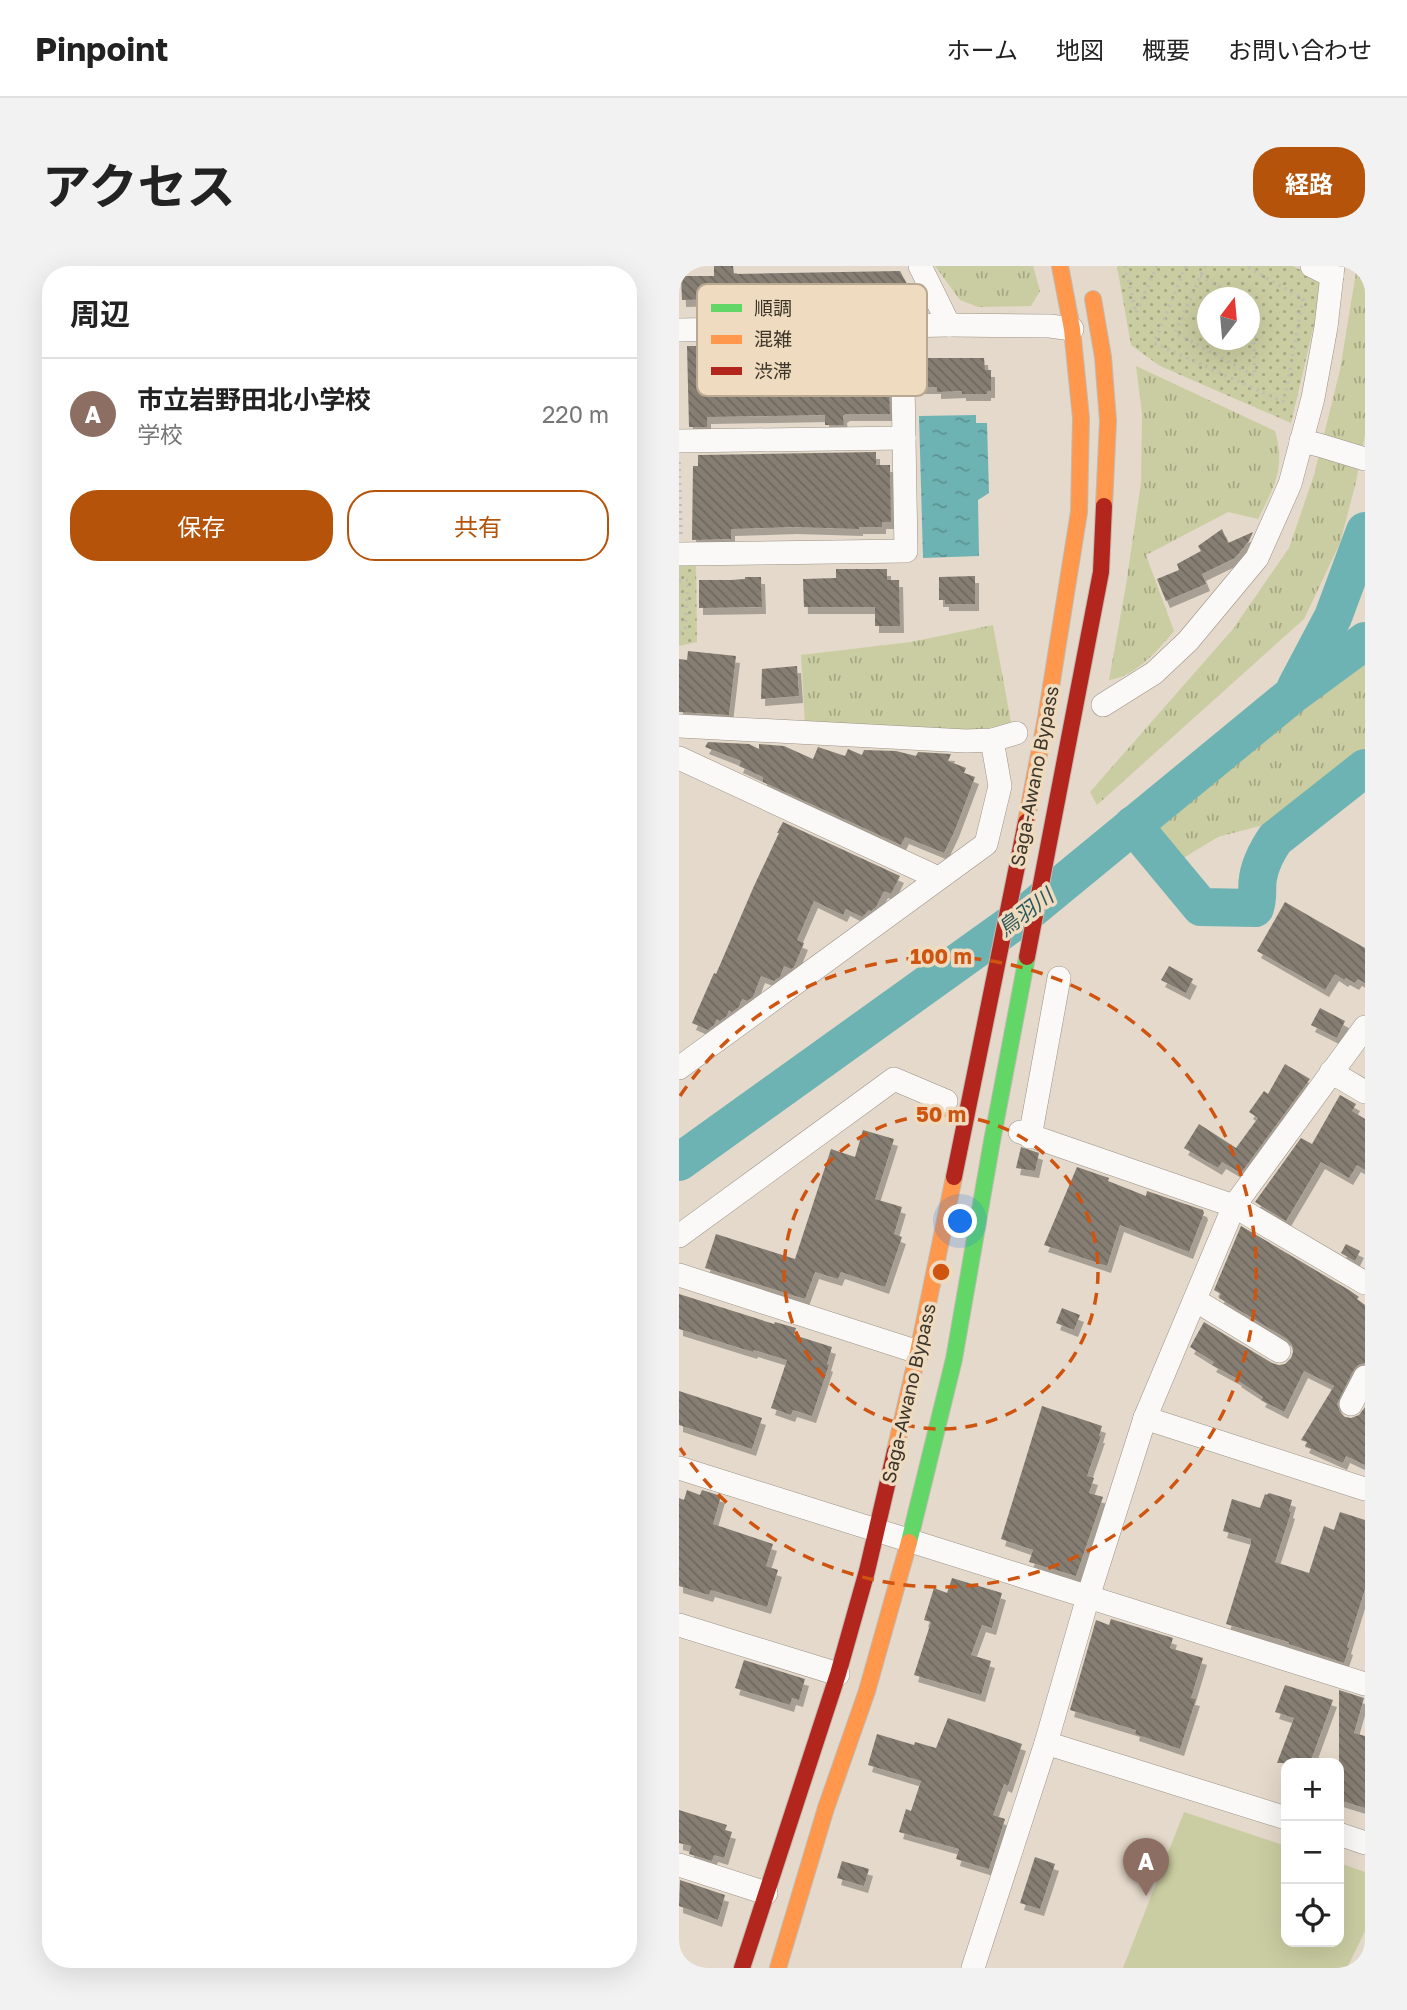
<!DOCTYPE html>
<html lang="ja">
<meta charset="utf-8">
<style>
body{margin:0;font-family:"Golos Text","Noto Sans JP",sans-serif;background:#f2f2f2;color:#222}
.controls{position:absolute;right:21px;bottom:21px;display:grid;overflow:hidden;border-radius:14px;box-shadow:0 7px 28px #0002}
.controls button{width:63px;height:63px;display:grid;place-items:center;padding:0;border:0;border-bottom:2px solid #e0e0e0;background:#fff;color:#222;font:35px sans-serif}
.compass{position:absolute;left:518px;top:21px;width:63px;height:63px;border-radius:50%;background:#fff;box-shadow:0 7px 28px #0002;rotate:16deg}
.you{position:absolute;left:282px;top:956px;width:24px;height:24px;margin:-18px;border:5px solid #fff;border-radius:50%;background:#1a73e8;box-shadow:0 0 0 10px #1a73e833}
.badge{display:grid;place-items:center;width:46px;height:46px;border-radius:50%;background:#b45309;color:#fff;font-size:23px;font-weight:700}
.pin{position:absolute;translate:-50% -58px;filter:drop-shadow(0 2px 4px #0008)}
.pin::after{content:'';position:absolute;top:37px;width:24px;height:21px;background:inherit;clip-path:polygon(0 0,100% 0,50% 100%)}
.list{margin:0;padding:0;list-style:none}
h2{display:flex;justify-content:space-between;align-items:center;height:91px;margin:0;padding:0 28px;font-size:30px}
h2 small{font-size:23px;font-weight:400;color:#767676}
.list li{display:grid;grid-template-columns:46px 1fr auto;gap:21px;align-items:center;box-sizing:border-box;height:112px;padding:0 28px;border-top:2px solid #e0e0e0}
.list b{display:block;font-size:26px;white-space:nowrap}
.list p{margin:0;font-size:23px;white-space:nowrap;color:#767676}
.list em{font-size:23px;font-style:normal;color:#767676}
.actions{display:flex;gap:14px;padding:21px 28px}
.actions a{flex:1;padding:16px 0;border:2px solid #b45309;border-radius:28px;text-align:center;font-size:24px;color:#b45309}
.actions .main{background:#b45309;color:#fff}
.icon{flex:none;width:38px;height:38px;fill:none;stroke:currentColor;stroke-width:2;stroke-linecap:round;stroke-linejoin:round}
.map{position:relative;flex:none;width:686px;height:1702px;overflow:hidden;border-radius:28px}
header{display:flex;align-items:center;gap:42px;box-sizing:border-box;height:98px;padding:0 35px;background:#fff;border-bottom:2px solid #e0e0e0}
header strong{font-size:33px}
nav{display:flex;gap:38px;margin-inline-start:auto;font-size:24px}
.intro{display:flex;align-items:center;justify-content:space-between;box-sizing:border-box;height:168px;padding:0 42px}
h1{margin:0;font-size:49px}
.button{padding:18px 32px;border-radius:28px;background:#b45309;color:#fff;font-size:24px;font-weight:700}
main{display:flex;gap:42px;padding:0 42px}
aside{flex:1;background:#fff;border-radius:28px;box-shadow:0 7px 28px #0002}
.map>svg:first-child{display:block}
.grass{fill:url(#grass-tufts)}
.park{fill:url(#park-dots);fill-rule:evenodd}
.pitch{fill:#cacda1}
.water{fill:url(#water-ripples)}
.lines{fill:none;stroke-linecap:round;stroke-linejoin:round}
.river{stroke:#6eb3b3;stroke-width:38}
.building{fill:url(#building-back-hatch);filter:url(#shadow)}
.street-casing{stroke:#9a9287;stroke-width:24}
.fast-casing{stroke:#c0bab2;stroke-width:18}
.slow-casing{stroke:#c0bab2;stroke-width:18}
.jam-casing{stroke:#c0bab2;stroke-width:18}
.path{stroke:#c0bdb7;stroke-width:3.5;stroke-dasharray:2 5;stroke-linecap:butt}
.street{stroke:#fbf9f7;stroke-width:23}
.fast{stroke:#63d668;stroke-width:16}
.slow{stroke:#ff974d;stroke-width:16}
.jam{stroke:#b3261e;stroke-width:16}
.ring{fill:none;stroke:#ce5410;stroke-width:3.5;stroke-dasharray:12 9}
.labels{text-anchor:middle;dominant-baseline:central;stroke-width:7;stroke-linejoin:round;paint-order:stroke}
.street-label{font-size:19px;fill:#3d352a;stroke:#efdbbf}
.water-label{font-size:21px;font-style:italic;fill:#2b585b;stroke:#efdbbf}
.key{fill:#efdbbf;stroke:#baa992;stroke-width:2}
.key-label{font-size:19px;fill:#3d352a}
.centre{fill:#ce5410;stroke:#efdbbf;stroke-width:3.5}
.ring-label{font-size:21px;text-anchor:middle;font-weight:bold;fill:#ce5410;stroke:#efdbbf;stroke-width:7;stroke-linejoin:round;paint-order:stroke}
</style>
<header>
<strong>Pinpoint</strong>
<nav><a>ホーム</a><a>地図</a><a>概要</a><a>お問い合わせ</a></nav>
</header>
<div class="intro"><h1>アクセス</h1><a class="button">経路</a></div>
<main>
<aside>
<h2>周辺<small></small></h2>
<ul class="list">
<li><span class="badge" style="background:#8d6e63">A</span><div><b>市立岩野田北小学校</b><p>学校</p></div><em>220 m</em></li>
</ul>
<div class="actions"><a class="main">保存</a><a>共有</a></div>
</aside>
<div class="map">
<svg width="686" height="1702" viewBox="0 0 686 1702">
<defs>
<pattern id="grass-tufts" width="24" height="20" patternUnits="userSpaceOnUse" patternTransform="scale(1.75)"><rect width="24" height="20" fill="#cacda1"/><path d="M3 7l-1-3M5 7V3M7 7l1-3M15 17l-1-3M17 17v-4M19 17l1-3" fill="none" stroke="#a5a783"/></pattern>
<pattern id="park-dots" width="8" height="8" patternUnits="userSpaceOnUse" patternTransform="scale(1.75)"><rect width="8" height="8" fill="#cacda1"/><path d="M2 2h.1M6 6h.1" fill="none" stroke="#a5a783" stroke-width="1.8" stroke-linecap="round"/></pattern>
<pattern id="water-ripples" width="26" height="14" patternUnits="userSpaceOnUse" patternTransform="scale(1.75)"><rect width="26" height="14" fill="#6eb3b3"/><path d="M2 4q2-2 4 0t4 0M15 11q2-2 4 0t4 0" fill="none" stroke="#5c9292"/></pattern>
<pattern id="building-back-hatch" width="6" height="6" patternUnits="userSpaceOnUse" patternTransform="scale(1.75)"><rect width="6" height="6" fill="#867e73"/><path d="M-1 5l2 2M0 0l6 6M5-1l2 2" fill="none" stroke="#6f685f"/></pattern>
<filter id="shadow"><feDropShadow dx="4" dy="7" stdDeviation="0" flood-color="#0004"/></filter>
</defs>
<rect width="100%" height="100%" fill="#e4d9ca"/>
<g class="grass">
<path d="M256 0H354L361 25 352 40 299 41 281 34Z"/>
<path d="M678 0H686V169L677 216 661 277 625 353 418 539 411 526 554 363 610 282 635 209 661 104Z"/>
<path d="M457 100 596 165C607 201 595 221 579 253L549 246 467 289 495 365C479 384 456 411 430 414L447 319 462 217 463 148Z"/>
<path d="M314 359 332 456 310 462 282 466 126 458 122 389 232 376Z"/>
<path d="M686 380V489L603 554 539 571 501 594 477 564 571 470Z"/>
</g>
<g class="park">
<path d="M438 0H614L645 16 612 157 481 100 452 79ZM528 32H570V74H528Z"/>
<path d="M17 296 18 376 0 380V297Z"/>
</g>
<path class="pitch" d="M505 1546 607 1580V1676H660V1597L686 1606V1665L668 1702H444Z"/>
<path class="water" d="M297 149V157H308L310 227 299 234 300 290 244 292 240 150Z"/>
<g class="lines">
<g class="river">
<path d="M617 421 654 351 686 265"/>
<path d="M454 559 522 641 576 642C580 629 577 623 579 612 581 598 588 585 596 573L686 502"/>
<path d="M0 896 349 646 613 429 686 375"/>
</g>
</g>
<g class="building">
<path d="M35 0H54L55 8 221 5 231 24 221 29V36H201V46L183 47V35H142V38H115V36L39 37V33L3 34 2 10H35Z"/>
<path d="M202 74V77H208L211 148H167L164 150 165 159H146V149L28 151V161H10L8 80H26V78L95 76V86H129V76Z"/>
<path d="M238 92H305L306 104H312V125H308V128H283V125L258 126V121H238Z"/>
<path d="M197 186V199H211L212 256H203V261H180V263L114 261 52 263V273L13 274 14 200H19V189Z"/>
<path d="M543 263 549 277 574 266 570 275 556 292 523 308 527 318 487 335 478 313 500 304 498 298 522 285 519 280Z"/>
<path d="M157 303H208V314H220L221 360H196V341H125L124 313 157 312Z"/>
<path d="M296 310V338H266V334H260V311Z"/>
<path d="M66 311H82L83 341 20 342V314H52L66 313Z"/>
<path d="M9 385 57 390 50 449 0 446V393L8 394Z"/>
<path d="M118 400 120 430 82 433 83 403Z"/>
<path d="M29 476 70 478 80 483V478L105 480 134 493 139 481 166 490 169 483 183 489 185 484 217 485 237 490 239 486 272 488 269 495 287 502 285 507 296 511 276 564 265 587 226 571 222 579 84 516V511L60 500 62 495 26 481Z"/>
<path d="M104 556 221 610 212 628 205 625 197 641 192 645 190 644 183 651 167 643 164 649 135 635 118 674 125 677 115 701 112 703 105 700 101 711 95 715 82 710 74 731 68 735 63 733 60 741 53 746 50 744 48 750 41 755 38 753 35 759 29 764 13 757 35 707 37 708 75 620 100 567H98Z"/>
<path d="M606 636 686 682V717L679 713 676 717 667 712 665 714 656 708 646 724 578 685Z"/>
<path d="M490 700 514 713 507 727 482 714Z"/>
<path d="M641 742 666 755 658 772 632 759Z"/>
<path d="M606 798 631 813 562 907 543 896 539 902 505 882 520 858 557 882 579 852 570 846 585 825 589 828Z"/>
<path d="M661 829 677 838 673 845 686 853V904L678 899 670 912 642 896 607 955 576 936 622 872 633 878Z"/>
<path d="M184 864 215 873 196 933 223 941 215 968 223 971 206 1021 162 1006 159 1013 136 1006 126 1033 26 1002 37 968 116 993 152 883 176 891Z"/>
<path d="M342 881 360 887 356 905 337 902Z"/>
<path d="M398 901 430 912 429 915 467 930 468 925 524 944 525 947 510 986 441 959 428 1000 365 979Z"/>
<path d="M562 960 670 1024 680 1031 678 1033 686 1039V1097L679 1099 674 1105 658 1138 661 1146 666 1151 672 1152 680 1149 686 1141V1199L667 1190 664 1197 626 1180 628 1176 622 1174 655 1120 625 1105 605 1146 582 1134 584 1131 558 1114 559 1113 533 1099 535 1096 511 1081 525 1056 593 1097 600 1099 606 1098 612 1092 614 1086 613 1079 608 1073 540 1032 542 1028 535 1024Z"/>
<path d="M667 978 681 985 676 995 662 987Z"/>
<path d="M0 1028 95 1058 96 1056 117 1062 115 1069 153 1081 148 1098 150 1099 133 1150 114 1144 112 1149 92 1142 108 1094 75 1084 74 1086 0 1063Z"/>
<path d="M383 1042 401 1049 395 1064 377 1057Z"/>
<path d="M0 1125 83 1152 73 1183 0 1159Z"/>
<path d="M363 1140 423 1160 420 1170H422L408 1210 415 1212 410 1227 424 1231 397 1310 350 1296 354 1284 322 1273Z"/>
<path d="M8 1224 21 1229 23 1224 42 1230 34 1258 94 1278 87 1300 99 1304 88 1341 32 1324 30 1329 0 1320V1232L5 1234Z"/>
<path d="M590 1227 613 1234 610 1245 612 1246 596 1296 630 1307 645 1260 655 1264 661 1246 686 1254V1323L668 1381 670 1382 665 1397 610 1378V1376L547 1358 572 1277V1273L544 1265 553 1233 581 1242 586 1228 588 1229Z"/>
<path d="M273 1312 323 1327 313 1362 303 1359 292 1389 312 1395 302 1429 235 1409 252 1356 245 1354 255 1322 268 1327Z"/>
<path d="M432 1353 494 1372 491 1382 524 1392 512 1432 517 1433 501 1483 456 1468 457 1464 391 1444 417 1354 430 1359Z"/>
<path d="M65 1394 126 1413 120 1434 113 1432 111 1439 56 1422Z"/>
<path d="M606 1419 654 1434 631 1497H598L615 1452 596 1446Z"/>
<path d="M660 1424 685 1432 675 1467 686 1470V1542L660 1534Z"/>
<path d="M269 1452 343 1478 329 1520 325 1518 314 1549 326 1553 310 1603 277 1593 280 1583 220 1566 227 1543 232 1545 242 1515 189 1499 198 1468 235 1479 236 1476 257 1482Z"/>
<path d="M0 1544 48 1559 46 1564 53 1566 45 1592 35 1589 33 1595 10 1588 12 1580 0 1577Z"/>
<path d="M356 1591 376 1598 361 1643 341 1637Z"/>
<path d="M163 1595 190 1603 185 1620 158 1612Z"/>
<path d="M1 1614 46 1629 39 1654 0 1640Z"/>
</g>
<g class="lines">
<g class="street-casing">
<g id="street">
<path d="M241 0 270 59 371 60 393 63"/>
<path d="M633 0 653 10"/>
<path d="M0 64 270 59"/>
<path d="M0 175 225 172"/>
<path d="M622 175 640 179 686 193"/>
<path d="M0 288 227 285 223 60"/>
<path d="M424 439 475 407 509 375 578 292 611 218 634 132 647 61 654 0"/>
<path d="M0 460 287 475 313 474 337 467"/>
<path d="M0 492 259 612"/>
<path d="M0 802 307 578 321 520 313 474"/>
<path d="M652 806 686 826"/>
<path d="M341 866 555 940 686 1017"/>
<path d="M351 871 380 712"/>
<path d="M0 970 215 813 267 835"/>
<path d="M0 1009 239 1086"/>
<path d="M516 1034 600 1085"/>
<path d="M672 1138 686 1111"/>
<path d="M466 1152 686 1223"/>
<path d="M0 1202 686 1418"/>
<path d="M0 1359 159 1408"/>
<path d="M367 1477 607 1552"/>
<path d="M660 1568 686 1577"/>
<path d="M0 1599 87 1627"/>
<path d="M294 1702 367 1477 409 1331 466 1152 555 940 686 761"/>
</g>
</g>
<g class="fast-casing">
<path id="fast" d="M230 1276 275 1093 313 875 348 691"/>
</g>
<g class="slow-casing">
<g id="slow">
<path d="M414 33 424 91 429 155 425 240"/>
<path d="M347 556 367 452 400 246 402 152 393 63 381 0"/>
<path d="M216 1185 239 1086 275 911"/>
<path d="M99 1702 147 1542 188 1425 230 1276"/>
</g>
</g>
<g class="jam-casing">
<g id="jam">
<path d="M348 691 422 306 425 240"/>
<path d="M275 911 347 556"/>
<path d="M63 1702 159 1408 188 1305 216 1185"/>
</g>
</g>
<g class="path">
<path d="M446 0 457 47 478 0"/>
<path d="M507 0 475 77 605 136 624 33 567 0"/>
<path d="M526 0 496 67 576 110 574 39 570 37"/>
<path d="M521 10 561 32"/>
<path d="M0 196 2 269"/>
<path d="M0 315 9 314 6 365 0 368"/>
</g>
<use href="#street" class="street"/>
<use href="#fast" class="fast"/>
<use href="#slow" class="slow"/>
<use href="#jam" class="jam"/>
</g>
<g class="ring">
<circle cx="262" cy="1006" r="157"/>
<path d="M1 830A315 315 0 1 1 1 1182"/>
</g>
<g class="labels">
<g class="street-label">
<text transform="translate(355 510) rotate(-79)">Saga-Awano Bypass</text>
<text transform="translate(229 1127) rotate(-77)">Saga-Awano Bypass</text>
</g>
<g class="water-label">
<text transform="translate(346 646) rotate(-37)">鳥羽川</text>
</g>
</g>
<rect x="18" y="18" width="230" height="112" rx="10" class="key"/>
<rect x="32" y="38" width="31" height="8" fill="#63d668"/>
<rect x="32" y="69" width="31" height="9" fill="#ff974d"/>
<rect x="32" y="101" width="31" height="8" fill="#b3261e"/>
<g class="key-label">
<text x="75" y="49">順調</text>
<text x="75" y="80">混雑</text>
<text x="75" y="112">渋滞</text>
</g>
<circle cx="262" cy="1006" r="10" class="centre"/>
<g class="ring-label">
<text x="262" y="698">100 m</text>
<text x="262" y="856">50 m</text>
</g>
</svg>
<div class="controls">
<button>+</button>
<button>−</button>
<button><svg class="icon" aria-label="locate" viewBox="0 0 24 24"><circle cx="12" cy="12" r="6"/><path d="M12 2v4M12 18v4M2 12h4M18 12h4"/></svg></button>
</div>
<svg class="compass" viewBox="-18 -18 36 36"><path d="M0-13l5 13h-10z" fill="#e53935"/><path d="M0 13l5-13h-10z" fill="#767676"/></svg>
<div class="you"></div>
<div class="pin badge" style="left:467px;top:1630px;background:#8d6e63">A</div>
</div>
</main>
